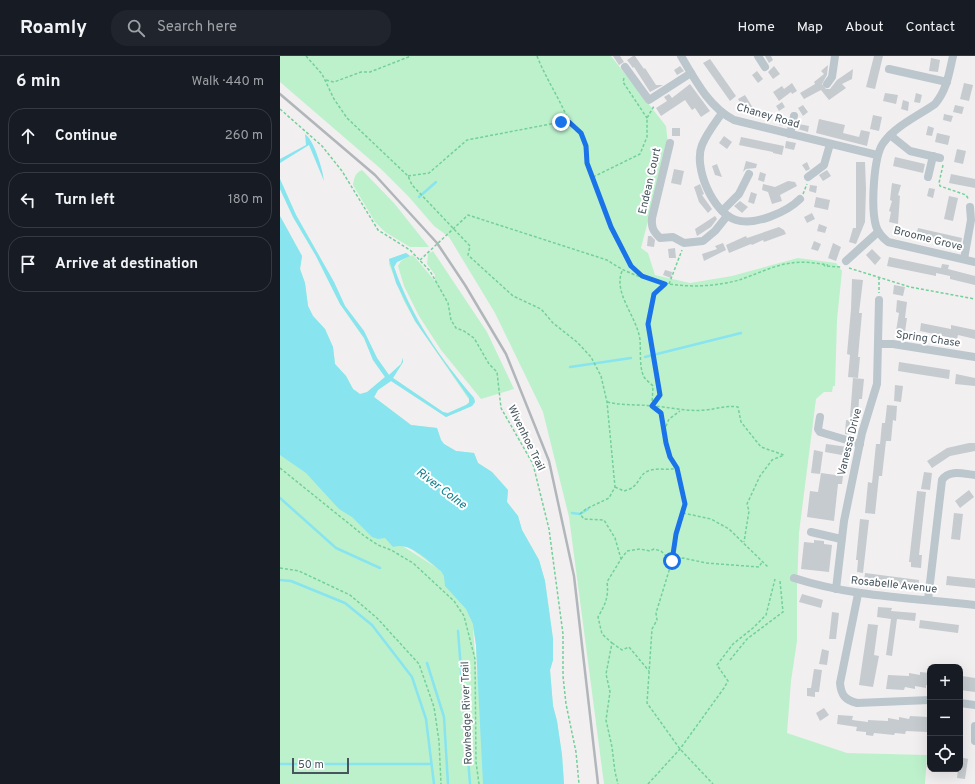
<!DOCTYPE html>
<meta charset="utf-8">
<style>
body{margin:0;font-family:Overpass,sans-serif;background:#20242c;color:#f1f3f6}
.controls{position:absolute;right:12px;bottom:12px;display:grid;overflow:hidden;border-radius:8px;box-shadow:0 4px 16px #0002}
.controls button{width:36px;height:36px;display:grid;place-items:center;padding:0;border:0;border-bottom:1px solid #363941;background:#171b24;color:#f1f3f6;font:20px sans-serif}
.scale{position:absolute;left:12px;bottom:10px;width:57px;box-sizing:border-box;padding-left:4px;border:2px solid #47555e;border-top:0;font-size:11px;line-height:14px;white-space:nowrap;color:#47555e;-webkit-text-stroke:3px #fff;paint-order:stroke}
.stop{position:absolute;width:12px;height:12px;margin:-9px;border:3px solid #1a73e8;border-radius:50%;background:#fff}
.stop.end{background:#1a73e8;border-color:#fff;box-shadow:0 1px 4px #0008}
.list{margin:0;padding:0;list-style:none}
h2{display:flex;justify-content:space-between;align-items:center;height:52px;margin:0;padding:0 16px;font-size:17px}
h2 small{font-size:13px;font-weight:400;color:#9ea1a6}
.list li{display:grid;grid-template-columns:26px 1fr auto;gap:12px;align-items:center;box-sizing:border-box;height:56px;margin:0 8px 8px;padding:0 8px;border:1px solid #363941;border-radius:16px}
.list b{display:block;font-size:15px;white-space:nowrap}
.list em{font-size:13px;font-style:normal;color:#9ea1a6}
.icon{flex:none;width:22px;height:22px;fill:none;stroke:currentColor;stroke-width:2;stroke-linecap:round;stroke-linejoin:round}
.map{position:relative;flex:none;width:695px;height:728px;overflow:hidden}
header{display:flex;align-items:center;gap:24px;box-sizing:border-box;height:56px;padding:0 20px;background:#171b24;border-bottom:1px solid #363941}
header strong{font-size:19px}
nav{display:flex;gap:22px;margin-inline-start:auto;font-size:14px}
.search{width:280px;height:36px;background:#20242c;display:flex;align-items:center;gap:10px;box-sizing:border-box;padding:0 14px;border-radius:16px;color:#9ea1a6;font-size:15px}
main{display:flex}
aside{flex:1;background:#171b24}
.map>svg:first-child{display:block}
.green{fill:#bdf1cc;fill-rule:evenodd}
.water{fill:#88e4ef}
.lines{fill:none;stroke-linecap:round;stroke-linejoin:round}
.stream{stroke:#88e4ef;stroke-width:2.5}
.building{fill:#c6cbcf}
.path{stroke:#73d099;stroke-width:1.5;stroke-dasharray:3 2;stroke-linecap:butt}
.minor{stroke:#bbc6cd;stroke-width:8}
.rail{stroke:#b1b6ba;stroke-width:2.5}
.route{stroke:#1a73e8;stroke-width:5}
.labels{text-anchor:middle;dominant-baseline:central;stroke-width:4;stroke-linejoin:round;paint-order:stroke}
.street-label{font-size:11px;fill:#47555e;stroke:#fff}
.water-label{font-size:12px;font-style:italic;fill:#098190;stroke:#fff}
</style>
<header>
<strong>Roamly</strong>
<div class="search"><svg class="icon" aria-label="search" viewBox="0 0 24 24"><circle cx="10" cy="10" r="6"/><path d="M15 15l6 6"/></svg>Search here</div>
<nav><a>Home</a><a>Map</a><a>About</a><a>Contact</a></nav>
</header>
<main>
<aside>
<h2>6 min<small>Walk · 440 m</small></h2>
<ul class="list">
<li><svg class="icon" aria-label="ahead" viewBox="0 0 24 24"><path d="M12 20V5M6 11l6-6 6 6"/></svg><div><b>Continue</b></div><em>260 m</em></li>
<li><svg class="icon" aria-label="left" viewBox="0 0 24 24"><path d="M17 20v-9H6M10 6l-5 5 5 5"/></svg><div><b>Turn left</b></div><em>180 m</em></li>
<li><svg class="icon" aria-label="arrive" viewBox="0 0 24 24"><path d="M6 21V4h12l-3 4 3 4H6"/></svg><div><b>Arrive at destination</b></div></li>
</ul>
</aside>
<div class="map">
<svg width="695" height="728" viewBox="0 0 695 728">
<rect width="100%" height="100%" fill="#f2eff0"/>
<g class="green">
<path d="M0 0H331L386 70 388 88 361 192 368 197 375 219 410 227 452 220 518 202 556 207 562 215 557 264 555 330H553L552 336H544L536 343 519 477 517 531V585L511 625 507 677 567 697 647 699 645 728H324L289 461 263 356 215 257 169 181 154 170 129 141 101 113 0 26Z"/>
<path d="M82 114 114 147 149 191H130L105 176 95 166 73 129C74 122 75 117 82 114Z"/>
<path d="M0 123 16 159 54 226 65 250 84 275 97 302 109 319 121 308 123 302V306L113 322 166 358 186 349 190 345 135 265 124 245 109 208V203L126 197 130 200 133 199 155 225V219L147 208 148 198 153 195 207 276 234 333 201 343 161 294 139 260 124 230 118 210 121 205 128 201 117 206 114 211C132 261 160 302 194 342L195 346 192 350 166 361 111 325 98 334 94 341 131 369 157 372 161 384 164 388 176 395 194 397 198 407 212 416 228 434 227 446 238 460 242 474 259 504 265 525 273 583V604L270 614 273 650 277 665 282 699 284 728 251 648 56 353 0 160 22 200 20 213 25 227 28 250 33 260 45 273 53 291 55 308 66 320 73 333 80 338 87 337 105 321 93 304 84 282 60 248 36 200 13 161 0 133Z"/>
<path d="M0 288 174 477 238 728H0ZM120 489 127 490 157 512 121 489ZM193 572 196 589 197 625Z"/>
</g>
<g class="water">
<path d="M25 78C34 84 43 114 44 125L29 89 0 107V103L26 89Z"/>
<path d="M0 123 16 159 54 226 65 250 84 275 97 302 109 319 121 308 123 302V306L113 322 163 356 168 357 186 349 189 347V342L135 265 116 227 109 203 126 197 130 200 117 206 114 211C131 261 160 302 194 342L195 346 192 350 166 361 111 325 98 334 94 341 131 369 157 372 161 384 164 388 176 395 194 397 198 407 212 416 228 434 227 446 238 460 242 474 259 504 265 525 273 583V604L270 614 273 650 277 665 282 699 284 728H203L196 589 193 568 186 553 165 530 164 520 161 515C148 505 130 485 113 491L105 482 98 483 92 481 72 461 59 453 26 417 0 399V160L22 200 20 213 25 227 28 250 33 260 45 273 53 291 55 308 66 320 73 333 80 338 87 336 105 321 93 304 84 282 60 248 36 200 13 161 0 133Z"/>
</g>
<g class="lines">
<g class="stream">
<path d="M139 141 156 126"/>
<path d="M365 301 461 277"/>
<path d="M290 311 351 302"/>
<path d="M0 442 56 492 100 512"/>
<path d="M292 457 300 458 308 453"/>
<path d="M0 524 11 525 65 547 92 569 132 621 146 663 154 728"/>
<path d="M178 575 190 728"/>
<path d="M147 607 164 661 168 728"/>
<path d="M0 708H151"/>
</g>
</g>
<g class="building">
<path d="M333 0H340L344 6 339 9Z"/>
<path d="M353 0H355L364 13 365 12 376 29H383L370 36 354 11 353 12 347 4Z"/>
<path d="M485 0H491L493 4 489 7Z"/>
<path d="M594 0H603L595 33 586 31Z"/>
<path d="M651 2 660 4 658 16 649 15Z"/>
<path d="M430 3 456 40 450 45 423 7Z"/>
<path d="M548 9 547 19 542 28 546 33H550L557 24 573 13 572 23 562 28 566 32 549 44 541 34 524 43 520 37 535 28 534 26 544 18 541 15Z"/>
<path d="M400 10 404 15 397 19 394 14Z"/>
<path d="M494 10 500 18 493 23 488 16Z"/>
<path d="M477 15 483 23 478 27 472 19Z"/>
<path d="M512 27 517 35 512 38 511 36 499 45 493 36 502 30 504 33Z"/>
<path d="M684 27 693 29 689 45 680 43Z"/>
<path d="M410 28 430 55 421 61 415 52 412 54 405 44 381 60 376 52 387 45 384 41 389 38 392 42Z"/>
<path d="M605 37 618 39 616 48 603 45Z"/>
<path d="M636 37 642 39 640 47 634 46Z"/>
<path d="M465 39 473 52 466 56 458 43Z"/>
<path d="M623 44 629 46 628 55 621 53Z"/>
<path d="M502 46 505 51 499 55 496 50Z"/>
<path d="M523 49 528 56 523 60 518 52Z"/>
<path d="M675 49 684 51 682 58 673 56Z"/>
<path d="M664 58 673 60 671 66 663 64Z"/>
<path d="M593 59 602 61 599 75 590 73Z"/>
<path d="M501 61 508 63 506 70 499 69Z"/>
<path d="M539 63 565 69 563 77 579 81 581 74 590 76 587 90 536 77Z"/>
<path d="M519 68 529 70 528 76 518 73Z"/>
<path d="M648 70 654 72 652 80 646 79Z"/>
<rect x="392" y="72" width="8" height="8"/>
<path d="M657 77 670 80 668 89 655 86Z"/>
<path d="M444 80 452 86 447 93 439 87Z"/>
<path d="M461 81 504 90 502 99 493 97V96L459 89Z"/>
<path d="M506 85 516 87 514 94 505 92Z"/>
<path d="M677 93 686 95 683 108 674 106Z"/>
<path d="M615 101 645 108 643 117 613 110Z"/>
<path d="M466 105 477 108 476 112 466 113 463 116Z"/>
<path d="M527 106 530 113 526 115 522 109Z"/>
<path d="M576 106H585L586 133 585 166 576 188 569 186 573 172H576Z"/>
<path d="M437 108 442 121 435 119 432 110Z"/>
<path d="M394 113 404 115 401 129 391 127Z"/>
<path d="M547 114 551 120 543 125 539 119Z"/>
<path d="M480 116 486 118 484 126 478 124Z"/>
<path d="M671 118 695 123V132L669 127Z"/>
<path d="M508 125 515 126 517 130 500 139 502 145 492 148 488 136 482 134 483 128 495 131Z"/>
<path d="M612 127 621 129 618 139 620 140 618 168 609 166 611 156 609 155 612 145 610 144Z"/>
<path d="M420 128 424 138 422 139 432 153 428 157 419 146 414 131Z"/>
<path d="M530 129 537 130 536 137 529 135Z"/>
<path d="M649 132 655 133 653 142 647 140Z"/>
<path d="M471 136 477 138 474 148 468 146Z"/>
<path d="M669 140 678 142 673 165 664 163Z"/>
<path d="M536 141 550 144 548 154 534 151Z"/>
<path d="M460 145 468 151 462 157 454 150Z"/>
<path d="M532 157 535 163 527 167 524 161Z"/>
<path d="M435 160 437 163 431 171 417 180 415 173Z"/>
<path d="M539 168 547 171 545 177 537 175Z"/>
<path d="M499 171 504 174 506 178 484 186 483 184 472 189 471 188 449 197 446 189 466 180 467 182Z"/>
<path d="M638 172 682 182 680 192 636 181Z"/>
<path d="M368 180H371L375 184 374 191 367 190Z"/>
<path d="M534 185 541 188 538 195 531 193Z"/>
<path d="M443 187 446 194 424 205 422 198 437 193 435 190Z"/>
<path d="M553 187 561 191 556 205 548 202Z"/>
<path d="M395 192 396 202H389L388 193Z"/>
<path d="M592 193 601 202 595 209 586 199Z"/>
<path d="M609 201 661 212 662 208 669 209 668 213 695 220V229L670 223V220L656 217V220L607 210Z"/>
<path d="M385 214 392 216 391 222 383 219Z"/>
<path d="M572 223 583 224 579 257H582L578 301H580L578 322 568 321 570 299 567 298 571 253Z"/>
<path d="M614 229 625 231 623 240 613 238Z"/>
<path d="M617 244 627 246 625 262H627L625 276 616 275 619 257 616 256Z"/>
<path d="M641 267 671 273V269L695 274V283L678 279 677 283 640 275Z"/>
<path d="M619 306 670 314 669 323 618 315Z"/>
<path d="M676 318 695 322V330L675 328Z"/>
<path d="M573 322 584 323 582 343H579L578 362 570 361Z"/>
<path d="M615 329 623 330 621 346 614 345Z"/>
<path d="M607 349 617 350 616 365 613 364 611 385H606L602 420H599L595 458 585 457 588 426 592 427 596 388H600L602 367H605Z"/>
<path d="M566 364 574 365 573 379 565 378Z"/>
<path d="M689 387H695V395L670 400 652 412 647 405 667 392Z"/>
<path d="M546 388 568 391 567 400 545 396Z"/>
<path d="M534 394 543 396 540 418 531 417Z"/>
<path d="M644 416 652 417 650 434 641 433Z"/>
<path d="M541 417 563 420 562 428H558L554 465 527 461 530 435 538 436Z"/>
<path d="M689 434 694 441 680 452 675 445Z"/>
<path d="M637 435 646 436 639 499H642L641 512 631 511V506H629Z"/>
<path d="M674 457 683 458 680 484 671 483Z"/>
<path d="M580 463 589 464 583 517 577 516 578 504H576Z"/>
<path d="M534 484 544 485V488L552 489 549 516 521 513 524 486 534 487Z"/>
<path d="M585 517 639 524 638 533 621 531V529L584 526Z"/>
<path d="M667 520 695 523V532L666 529Z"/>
<path d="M522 538 543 544 541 552 519 546Z"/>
<path d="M598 551 612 552 611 555 636 557 635 565 617 563 612 600 606 599 611 563 597 561Z"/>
<path d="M552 556 559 557 556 583H549Z"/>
<path d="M640 564 679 569 678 577 639 572Z"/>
<path d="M588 568 598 569 594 599 599 600 593 631 579 629Z"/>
<path d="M542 593 549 595 547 609 539 608Z"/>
<path d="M534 613 542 614 539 636H535V641L527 640V632H531Z"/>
<path d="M640 616 650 617V630L646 629V632L635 630V633L625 631 624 634 606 633 608 619 629 620V617L640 619Z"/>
<path d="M682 620 695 622V636L680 634Z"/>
<path d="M544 652 549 659 540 665 536 657Z"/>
<path d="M558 659 573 660 572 664 588 666V664L608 665V662L619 664V661L629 663 630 660 648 661 647 676 626 675 625 678 615 677 614 679 594 677 593 680 586 679V676L576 675 577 671 557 668Z"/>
<path d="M680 701 688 703 685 723 677 722 678 713H680Z"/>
</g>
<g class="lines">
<g class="path">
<path d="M26 0 42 18 54 43 67 62 128 120 132 129 190 190 188 199 233 240 261 253 273 267 297 286 311 301 321 320 327 346 335 431 329 442 306 453 300 458 304 463 324 464 335 482 341 503 327 526C329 541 325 549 318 561L322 578 332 587 326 618 330 636 326 664 332 691 335 716 338 728"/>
<path d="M257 0C266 23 280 43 289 66"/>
<path d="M344 22 343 26 367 62"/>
<path d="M46 24 54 26 81 16H90L131 0"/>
<path d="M0 53 42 90 62 115 98 174 130 194 150 215 168 247 171 264 176 272 184 275 194 282 209 308 217 316 221 352 253 408 269 473 283 578V620L286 648 296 696 299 728"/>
<path d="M663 109 659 127 660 130 686 139 689 144"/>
<path d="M128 120 149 117 187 84 281 66H289C308 84 302 84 307 106 308 114 313 122 316 129 327 160 337 196 361 219"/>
<path d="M313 121 360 98 367 81V62L374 50"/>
<path d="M523 138 527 128"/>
<path d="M140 204 188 159 327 204C364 230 416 236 459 224 475 219 496 208 512 207 523 205 537 207 548 209"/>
<path d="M543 208 545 210 561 211"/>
<path d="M569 212 630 231 695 243"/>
<path d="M342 215C333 238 357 260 360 284 361 296 359 311 364 321 366 324 370 327 373 330L372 348"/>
<path d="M599 221V237"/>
<path d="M385 228 374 238 368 268 380 339 372 350 381 357 386 387 390 401 397 412 405 448 396 478 392 505 376 557 377 564 372 573 367 647 400 693 433 728"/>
<path d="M389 228 402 194"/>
<path d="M327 346C344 350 356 348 373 350 390 351 407 356 425 354 438 353 445 349 458 351L461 366 481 391 504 399 492 404 480 420 467 448 469 455 464 486"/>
<path d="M384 375 389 363 400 355"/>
<path d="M0 412 83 479 98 489 111 494 133 507 174 545 184 560 195 603 196 706 199 728"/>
<path d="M335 431 344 435C347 434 351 433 353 431 359 427 360 418 368 415 377 411 387 415 397 412"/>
<path d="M403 457 431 463 449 473 489 512"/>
<path d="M341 503 347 495 360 493 370 495 374 493 381 495 386 500 392 501"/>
<path d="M392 505 403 502 426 507 479 511 482 506"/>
<path d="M0 512 19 515 70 539 97 562 139 608 154 651 159 685 161 728"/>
<path d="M332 587 342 594 349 591 369 615"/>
<path d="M450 604 467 583 503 556 500 525"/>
<path d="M368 728 400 693 444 632 448 625 437 609 453 588 473 572 486 559 495 523"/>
</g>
<g class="minor">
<path d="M401 0C415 24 429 51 454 64L597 99"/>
<path d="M478 0 485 11"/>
<path d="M673 0C669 17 667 34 655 48 638 60 617 69 604 86 593 99 591 153 596 170 598 177 603 182 608 186L695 206"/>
<path d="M345 11 369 44 411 17"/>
<path d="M609 13 667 26"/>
<path d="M547 28 552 21 555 0"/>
<path d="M442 57C435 67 427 77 422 89 413 111 433 157 456 164 475 170 507 156 520 143"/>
<path d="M510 78 514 60"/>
<path d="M610 79 630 95 660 102"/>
<path d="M390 87 372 162C371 171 373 175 380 182L393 181 404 187 423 185 435 175 447 160"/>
<path d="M528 121 544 109 550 88"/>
<path d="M648 121 653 100"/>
<path d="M442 155 459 138 469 118"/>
<path d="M684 203 691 164 690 151"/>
<path d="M566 205 598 176"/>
<path d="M598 288H613L695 301"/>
<path d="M540 361 538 373 540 376 580 388"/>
<path d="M531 476 561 483"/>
<path d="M514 522C572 541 634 542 695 549"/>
<path d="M556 533 564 465 582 377 597 328 599 244"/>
<path d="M578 538 560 627C561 639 565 644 577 647L650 644"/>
<path d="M648 544 662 424C669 413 684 418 695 419"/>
<path d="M680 647 695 649"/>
<path d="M695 670V685"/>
</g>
<path class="rail" d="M0 38 95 119 157 187 185 229 226 298 269 405 294 520 318 728"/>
</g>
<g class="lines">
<path class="route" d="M281 66H289L301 77 306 90 307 107 331 171 351 210 362 220 385 228 374 238 368 268 380 339 372 350 381 357 386 387 390 401 397 412 405 448 396 478 392 505"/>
</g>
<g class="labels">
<g class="street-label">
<text transform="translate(488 60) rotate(16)">Chaney Road</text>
<text transform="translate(370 125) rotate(-77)">Endean Court</text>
<text transform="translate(648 183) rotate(14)">Broome Grove</text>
<text transform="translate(648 283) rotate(8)">Spring Chase</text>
<text transform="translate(246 382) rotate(64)">Wivenhoe Trail</text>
<text transform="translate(570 386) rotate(-76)">Vanessa Drive</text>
<text transform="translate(614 529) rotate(6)">Rosabelle Avenue</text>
<text transform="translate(187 657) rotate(-92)">Rowhedge River Trail</text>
</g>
<g class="water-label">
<text transform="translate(161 433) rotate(37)">River Colne</text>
</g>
</g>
</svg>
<div class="controls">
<button>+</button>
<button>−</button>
<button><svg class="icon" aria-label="locate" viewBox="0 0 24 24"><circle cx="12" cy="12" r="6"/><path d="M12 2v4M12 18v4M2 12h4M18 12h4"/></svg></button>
</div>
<div class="scale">50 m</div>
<div class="stop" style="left:392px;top:505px"></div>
<div class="stop end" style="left:281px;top:66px"></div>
</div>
</main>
